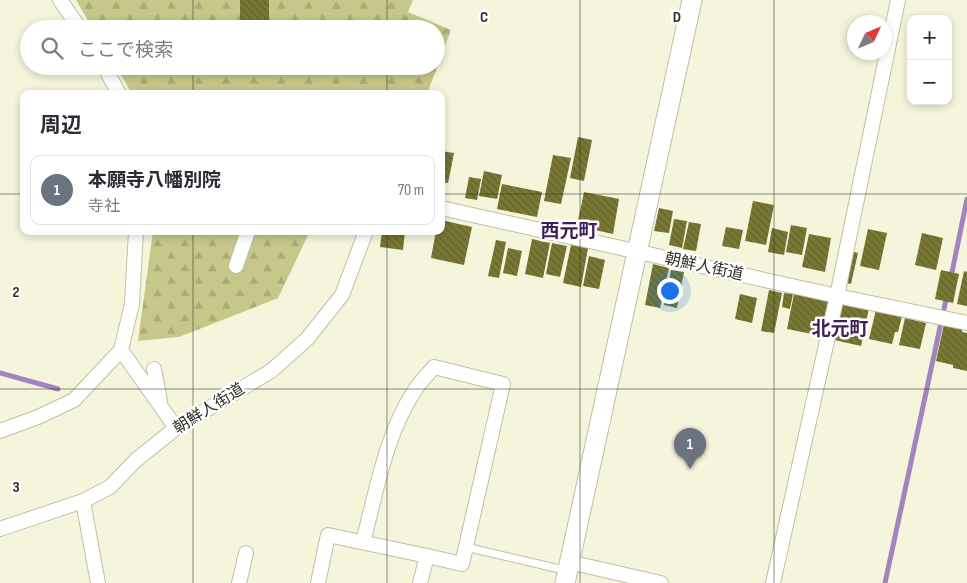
<!DOCTYPE html>
<html lang="ja">
<meta charset="utf-8">
<style>
body{margin:0;font-family:"Sofia Sans Condensed","Noto Sans JP",sans-serif;background:#f2f2f3;color:#2b2b33}
.controls{position:absolute;right:15px;top:15px;display:grid;overflow:hidden;border-radius:10px;box-shadow:0 2px 8px #0003}
.controls button{width:45px;height:45px;display:grid;place-items:center;padding:0;border:0;border-bottom:1px solid #e1e1e2;background:#fff;color:#2b2b33;font:25px sans-serif}
.compass{position:absolute;left:847px;top:15px;width:45px;height:45px;border-radius:50%;background:#fff;box-shadow:0 2px 8px #0003;rotate:46deg}
.you{position:absolute;left:669px;top:290px;width:18px;height:18px;margin:-12px;border:4px solid #fff;border-radius:50%;background:#1a73e8;box-shadow:0 0 0 8px #1a73e833}
.badge{display:grid;place-items:center;width:32px;height:32px;border-radius:50%;background:#db2777;color:#fff;font-size:16px;font-weight:700}
.pin{position:absolute;translate:-50% -41px;filter:drop-shadow(0 1px 2px #0008)}
.pin::after{content:'';position:absolute;top:26px;width:18px;height:15px;background:inherit;clip-path:polygon(0 0,100% 0,50% 100%)}
.list{margin:0;padding:0;list-style:none}
h2{display:flex;justify-content:space-between;align-items:center;height:65px;margin:0;padding:0 20px;font-size:21px}
h2 small{font-size:16px;font-weight:400;color:#7c7c81}
.list li{display:grid;grid-template-columns:32px 1fr auto;gap:15px;align-items:center;box-sizing:border-box;height:70px;margin:0 10px 10px;padding:0 10px;border:1px solid #e1e1e2;border-radius:10px}
.list b{display:block;font-size:19px;white-space:nowrap}
.list p{margin:0;font-size:16px;white-space:nowrap;color:#7c7c81}
.list em{font-size:16px;font-style:normal;color:#7c7c81}
.icon{flex:none;width:28px;height:28px;fill:none;stroke:currentColor;stroke-width:2;stroke-linecap:round;stroke-linejoin:round}
.map{position:relative;flex:none;width:967px;height:583px;overflow:hidden}
.search{position:absolute;background:#fff;box-shadow:0 2px 8px #0003;left:20px;top:20px;width:425px;height:55px;display:flex;align-items:center;gap:12px;box-sizing:border-box;padding:0 18px;border-radius:28px;color:#7c7c81;font-size:19px}
.panel{position:absolute;background:#fff;box-shadow:0 2px 8px #0003;left:20px;top:90px;width:425px;height:145px;border-radius:10px}
.map>svg:first-child{display:block}
.forest{fill:url(#forest-firs)}
.lines{fill:none;stroke-linecap:round;stroke-linejoin:round}
.stream{stroke:#a384be;stroke-width:5}
.building{fill:url(#building-back-hatch)}
.lane-casing{stroke:#bec0a5;stroke-width:9}
.street-casing{stroke:#bec0a5;stroke-width:16}
.secondary-casing{stroke:#bec0a5;stroke-width:21}
.lane{stroke:#fff;stroke-width:7}
.street{stroke:#fff;stroke-width:14}
.secondary{stroke:#fff;stroke-width:19}
.grid{fill:none;stroke:#303026;stroke-width:1;stroke-opacity:0.55}
.labels{text-anchor:middle;dominant-baseline:central;stroke-width:5;stroke-linejoin:round;paint-order:stroke}
.street-label{font-size:16px;fill:#303026;stroke:#fff}
.quarter-label{font-size:19px;font-weight:bold;fill:#3f1f57;stroke:#fff}
.grid-label{font-size:16px;text-anchor:middle;font-weight:bold;fill:#303026;stroke:#fff;stroke-width:5;stroke-linejoin:round;paint-order:stroke}
</style>
<div class="map">
<svg width="967" height="583" viewBox="0 0 967 583">
<defs>
<pattern id="forest-firs" width="22" height="20" patternUnits="userSpaceOnUse" patternTransform="scale(1.25)"><rect width="22" height="20" fill="#c6c889"/><path d="M5 1l3.5 6h-7zM16 11l3.5 6h-7z" fill="#aaac76"/></pattern>
<pattern id="building-back-hatch" width="6" height="6" patternUnits="userSpaceOnUse" patternTransform="scale(1.25)"><rect width="6" height="6" fill="#787834"/><path d="M-1 5l2 2M0 0l6 6M5-1l2 2" fill="none" stroke="#63632c"/></pattern>
</defs>
<rect width="100%" height="100%" fill="#f4f5da"/>
<g class="forest">
<path d="M76 0H413L408 12 451 30 427 94H132L116 66H436V29H93Z"/>
<path d="M153 231H310L278 298 179 337 138 341Z"/>
</g>
<g class="lines">
<g class="stream">
<path d="M951 277 967 199"/>
<path d="M0 373 58 389"/>
<path d="M885 583 947 295"/>
</g>
</g>
<g class="building">
<rect x="240" y="0" width="29" height="20"/>
<path d="M578 137 592 140 584 181 570 178Z"/>
<path d="M441 151 454 153 448 183 441 182Z"/>
<path d="M553 155 571 158 561 204 544 201Z"/>
<path d="M484 171 502 175 497 199 479 196Z"/>
<path d="M469 177 481 179 477 200 465 198Z"/>
<path d="M502 184 542 192 537 217 497 209Z"/>
<path d="M584 192 619 199 613 234 577 226Z"/>
<path d="M753 201 774 205 766 245 745 241Z"/>
<path d="M659 208 673 211 669 233 654 231Z"/>
<path d="M674 219 687 221 682 248 669 245Z"/>
<path d="M441 220 472 227 464 265 431 258 436 231H441Z"/>
<path d="M689 222 701 224 696 251 683 249Z"/>
<path d="M791 225 807 228 802 255 786 252Z"/>
<path d="M726 227 743 230 739 249 722 246Z"/>
<path d="M772 228 788 232 784 255 768 252Z"/>
<path d="M868 229 887 233 879 270 860 266Z"/>
<path d="M382 231H405L403 250 380 247Z"/>
<path d="M922 233 943 238 936 270 915 265Z"/>
<path d="M809 234 831 238 825 272 802 267Z"/>
<path d="M532 239 550 243 543 278 525 274Z"/>
<path d="M496 240 506 242 499 278 488 276Z"/>
<path d="M552 243 567 246 560 277 546 274Z"/>
<path d="M571 245 588 248 581 287 563 283Z"/>
<path d="M508 248 522 251 517 276 503 273Z"/>
<path d="M844 249 858 253 851 284 838 281Z"/>
<path d="M589 256 605 260 599 289 583 286Z"/>
<path d="M653 264 669 268 660 308 645 305Z"/>
<path d="M671 270 684 272 677 308 664 305Z"/>
<path d="M941 270 959 274 953 303 935 299Z"/>
<path d="M964 271 967 272V306L957 304Z"/>
<path d="M769 290 782 293 774 333 761 331Z"/>
<path d="M784 293 793 294 790 309 782 307Z"/>
<path d="M740 294 757 298 752 323 735 319Z"/>
<path d="M794 294 829 301 822 336 787 329Z"/>
<path d="M838 302 869 308 861 346 830 339Z"/>
<path d="M904 309 898 332H895L892 344 869 339 876 310Z"/>
<path d="M905 318 926 323 920 349 899 345Z"/>
<path d="M944 324 962 328V332L967 333V371L953 368V365L936 361Z"/>
</g>
<g class="lines">
<g class="lane-casing">
<path id="lane" d="M466 547 568 571"/>
</g>
<g class="street-casing">
<g id="street">
<path d="M60 0 80 29"/>
<path d="M104 66 119 94"/>
<path d="M441 208 837 296 967 323"/>
<path d="M236 266 248 231"/>
<path d="M121 350 176 428"/>
<path d="M154 369 160 401"/>
<path d="M0 431 38 417 74 400 121 350 132 304 136 231"/>
<path d="M83 501 98 583"/>
<path d="M0 529 83 501 110 487 136 460 176 428 271 371 307 339 342 295 366 231"/>
<path d="M363 542C376 493 386 433 415 390 420 382 428 374 434 367L503 384 462 564 427 556"/>
<path d="M569 562 661 583"/>
<path d="M239 583 246 553"/>
<path d="M318 583 328 535 427 556 420 583"/>
<path d="M773 583 837 296 898 0"/>
</g>
</g>
<g class="secondary-casing">
<path id="secondary" d="M565 583 692 0"/>
</g>
<use href="#lane" class="lane"/>
<use href="#street" class="street"/>
<use href="#secondary" class="secondary"/>
</g>
<path class="grid" d="M193 0V29M387 0V29M580 0V583M774 0V583M193 66V94M387 66V94M0 194H24M441 194H967M193 231V583M387 231V583M0 389H967"/>
<g class="labels">
<g class="street-label">
<text transform="translate(704 267) rotate(12)">朝鮮人街道</text>
<text transform="translate(209 409) rotate(-32)">朝鮮人街道</text>
</g>
<g class="quarter-label">
<text x="569" y="231">西元町</text>
<text x="840" y="329">北元町</text>
</g>
</g>
<g class="grid-label">
<text x="484" y="22">C</text>
<text x="677" y="22">D</text>
<text x="16" y="297">2</text>
<text x="16" y="492">3</text>
</g>
</svg>
<div class="controls">
<button>+</button>
<button>−</button>
</div>
<svg class="compass" viewBox="-18 -18 36 36"><path d="M0-13l5 13h-10z" fill="#e53935"/><path d="M0 13l5-13h-10z" fill="#7c7c81"/></svg>
<div class="you"></div>
<div class="pin badge" style="left:690px;top:469px;background:#6b7280">1</div>
<div class="search"><svg class="icon" aria-label="search" viewBox="0 0 24 24"><circle cx="10" cy="10" r="6"/><path d="M15 15l6 6"/></svg>ここで検索</div>
<section class="panel">
<h2>周辺<small></small></h2>
<ul class="list">
<li><span class="badge" style="background:#6b7280">1</span><div><b>本願寺八幡別院</b><p>寺社</p></div><em>70 m</em></li>
</ul>
</section>
</div>
